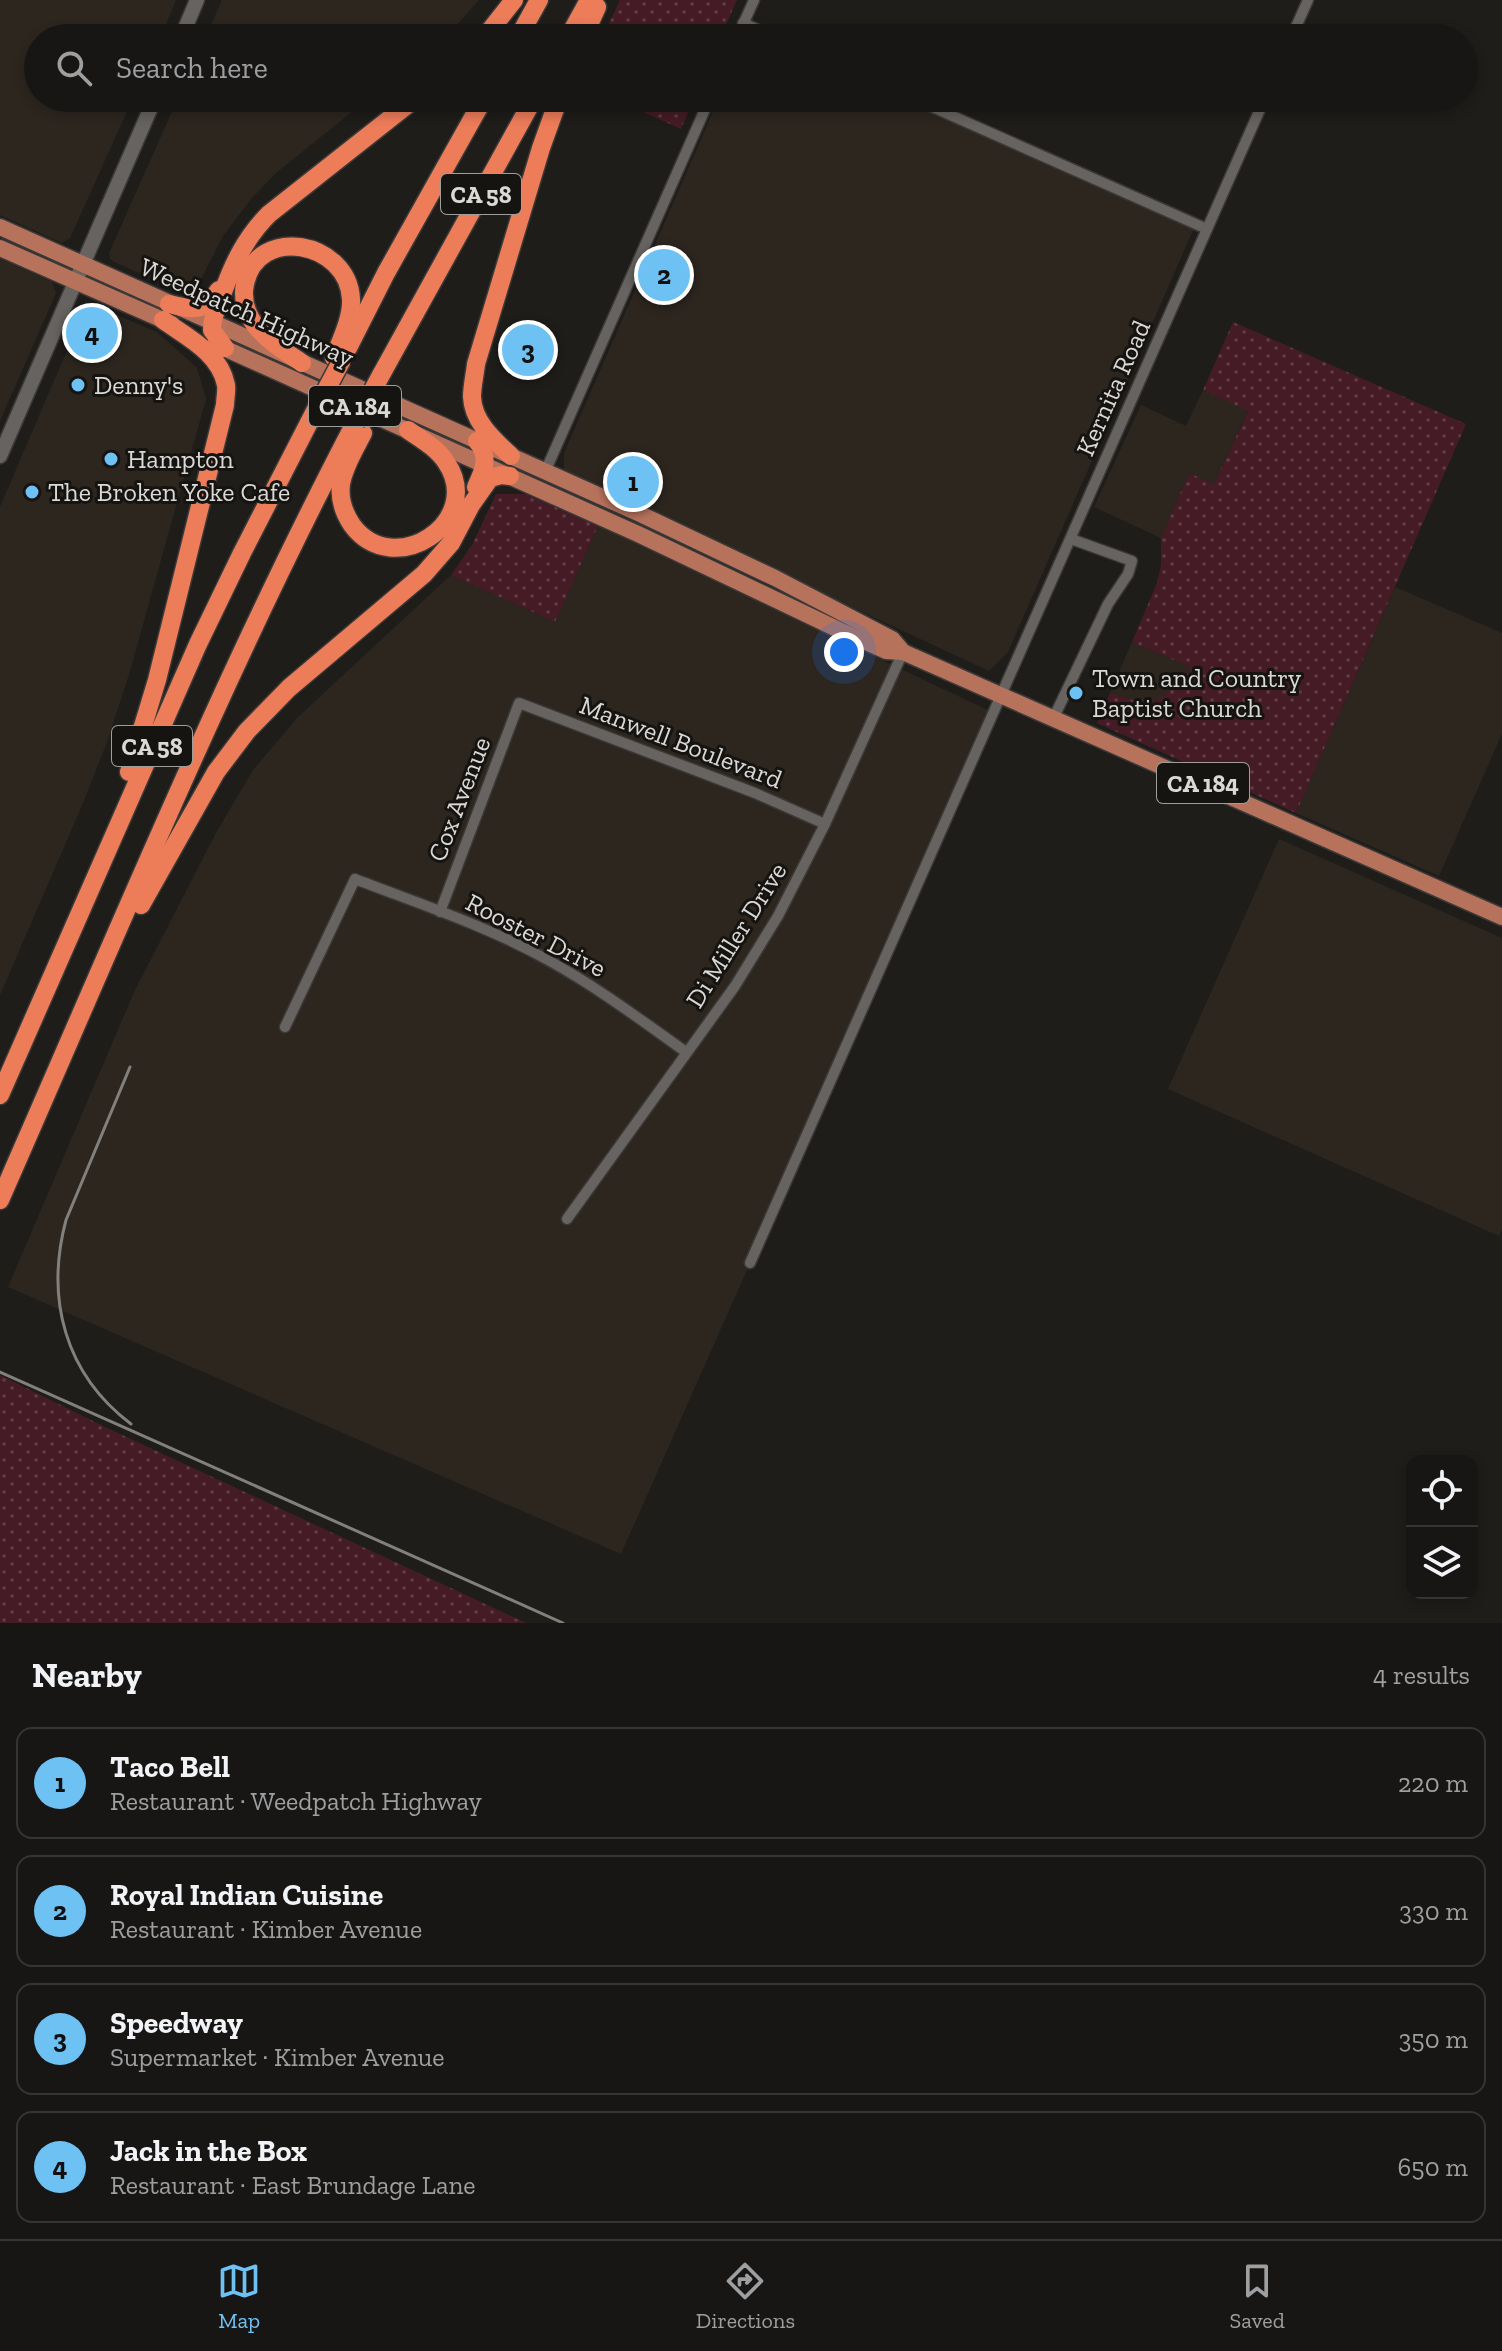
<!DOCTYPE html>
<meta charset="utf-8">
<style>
body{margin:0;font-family:"Zilla Slab",serif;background:#201f1d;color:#f1f3f6}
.controls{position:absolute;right:24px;bottom:24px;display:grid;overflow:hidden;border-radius:16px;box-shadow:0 4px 12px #0003}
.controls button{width:72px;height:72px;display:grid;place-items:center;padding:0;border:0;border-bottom:2px solid #363534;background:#171614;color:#f1f3f6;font:40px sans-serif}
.you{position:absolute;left:844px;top:652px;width:28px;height:28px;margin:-20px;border:6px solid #fff;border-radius:50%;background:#1a73e8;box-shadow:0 0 0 12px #1a73e833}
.badge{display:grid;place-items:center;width:52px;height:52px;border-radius:50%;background:#6ec2f3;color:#111;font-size:26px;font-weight:700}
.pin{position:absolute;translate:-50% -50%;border:4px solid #fff;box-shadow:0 2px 8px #0006}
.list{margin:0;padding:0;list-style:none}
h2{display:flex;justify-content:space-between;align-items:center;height:104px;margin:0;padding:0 32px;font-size:34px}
h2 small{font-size:26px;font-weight:400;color:#9e9fa0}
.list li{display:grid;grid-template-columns:52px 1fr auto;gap:24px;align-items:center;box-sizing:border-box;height:112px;margin:0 16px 16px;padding:0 16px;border:2px solid #363534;border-radius:16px}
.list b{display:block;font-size:30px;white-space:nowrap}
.list p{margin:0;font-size:26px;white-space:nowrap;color:#9e9fa0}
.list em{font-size:26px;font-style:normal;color:#9e9fa0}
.icon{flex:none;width:44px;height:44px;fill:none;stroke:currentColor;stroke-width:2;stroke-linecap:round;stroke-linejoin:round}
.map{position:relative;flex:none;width:1502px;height:1623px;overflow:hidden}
.search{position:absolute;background:#171614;box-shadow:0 4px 12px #0003;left:24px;right:24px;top:24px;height:88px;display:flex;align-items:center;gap:20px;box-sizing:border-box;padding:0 28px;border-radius:44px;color:#9e9fa0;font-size:30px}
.sheet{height:616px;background:#171614}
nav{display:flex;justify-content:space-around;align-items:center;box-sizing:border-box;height:112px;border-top:2px solid #363534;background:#171614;font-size:22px;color:#9e9fa0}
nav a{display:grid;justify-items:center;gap:4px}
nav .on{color:#6ec2f3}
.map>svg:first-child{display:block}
.built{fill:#2d261f}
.grass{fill:url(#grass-dots)}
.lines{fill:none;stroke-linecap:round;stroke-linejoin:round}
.minor-casing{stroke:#3b3938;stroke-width:13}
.secondary-casing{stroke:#3b3938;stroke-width:17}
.primary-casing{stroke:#3b3938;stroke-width:19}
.motorway-casing{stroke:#3b3938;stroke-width:21}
.minor{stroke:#666360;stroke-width:10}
.secondary{stroke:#666360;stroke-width:14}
.primary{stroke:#b7725c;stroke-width:16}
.motorway{stroke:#ed7c59;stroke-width:18}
.rail{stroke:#82807d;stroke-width:3}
.motorway-bridge-casing{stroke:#3b3938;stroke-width:21;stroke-linecap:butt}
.motorway-bridge{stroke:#ed7c59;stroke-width:18}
.poi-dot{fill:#6ec2f3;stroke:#161411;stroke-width:3}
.labels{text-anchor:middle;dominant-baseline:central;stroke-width:6;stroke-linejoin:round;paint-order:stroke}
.shield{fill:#161411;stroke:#a09e9c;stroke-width:2}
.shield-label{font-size:24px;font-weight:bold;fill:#dbd9d7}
.street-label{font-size:26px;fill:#dbd9d7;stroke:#161411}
.poi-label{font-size:26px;fill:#dbd9d7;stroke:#161411;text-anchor:start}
</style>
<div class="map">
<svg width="1502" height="1623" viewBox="0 0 1502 1623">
<defs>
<pattern id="grass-dots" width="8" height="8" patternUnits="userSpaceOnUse" patternTransform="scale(2)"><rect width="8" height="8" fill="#451b26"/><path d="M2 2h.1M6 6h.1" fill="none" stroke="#5f3c45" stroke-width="1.8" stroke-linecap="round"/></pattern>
</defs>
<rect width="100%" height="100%" fill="#1f1d1a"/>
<g class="built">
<path d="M0 0H176L160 38H38V98H133L70 238 62 243 0 215Z"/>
<path d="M222 0H479L445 38H205Z"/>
<path d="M178 98H369L276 173 251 199 223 236 201 279 167 285 114 262 110 258 109 253Z"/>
<path d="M719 98H927L1198 219 1008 652 989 671 564 473V453Z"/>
<path d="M0 259 52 282 56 293 0 421Z"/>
<path d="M93 305 157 332 197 368 206 399 130 671 107 742 83 803 0 995V507L62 362 87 310Z"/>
<path d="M1203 390 1248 410 1214 484 1189 473 1161 538 1094 507 1141 405 1186 426Z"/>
<path d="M598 526 680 563 767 606 994 713 621 1554 8 1287 135 990 216 833 253 770 298 717 451 575 555 622Z"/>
<path d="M1395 587 1502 633V734L1439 876 1296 813Z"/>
<path d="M1132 642 1190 667 1183 681 1149 705 1110 693Z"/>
<path d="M1279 839 1502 938V1229L1499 1236 1168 1089Z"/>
</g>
<g class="grass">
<path d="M620 0H737L720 38H602Z"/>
<path d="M612 98H694L681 129Z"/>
<path d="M1233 322 1466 424 1296 813 1097 723 1110 693 1149 705 1183 681 1190 667 1132 642 1157 583 1161 565V538L1189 473 1214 484 1248 411 1203 390Z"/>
<path d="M496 494H526L598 526 555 622 451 575 472 545Z"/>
<path d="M0 1375 103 1426 526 1623H0Z"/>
</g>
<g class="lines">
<g class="minor-casing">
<g id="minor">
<path d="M743 23 777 38"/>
<path d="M737 38 754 0"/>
<path d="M1291 38 1308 0"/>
<path d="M912 98 1207 229"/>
<path d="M545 472 710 98"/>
<path d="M1054 717 1108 604 1128 574 1132 561 1071 539"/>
<path d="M440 912 519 703 755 793 825 824"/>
<path d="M285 1027 355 879C420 904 487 926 548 960 597 987 641 1020 686 1052"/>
<path d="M567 1219 735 986 778 916 825 824 903 652"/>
<path d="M750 1263 1265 98"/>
</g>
</g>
<g class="secondary-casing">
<g id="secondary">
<path d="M181 38 197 0"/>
<path d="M0 456 155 98"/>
</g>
</g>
<g class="primary-casing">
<g id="primary">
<path d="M0 227 638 513 775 578 892 639 903 652"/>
<path d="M0 248 172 324"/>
<path d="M215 344 638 534 839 630 886 651 903 652 1502 917"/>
</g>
</g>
<g class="motorway-casing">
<g id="motorway">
<path d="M484 38 514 0"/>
<path d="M518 38 539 0"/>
<path d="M568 38 589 0"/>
<path d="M583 38 597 7"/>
<path d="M169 304C194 310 203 313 219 290"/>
<path d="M225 348 212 330C212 316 218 305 223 292 234 262 246 237 269 214L416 98"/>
<path d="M348 348 386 273 484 98"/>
<path d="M302 363C286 352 267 341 255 325 246 313 242 298 245 284 257 224 348 241 351 299 352 318 341 340 334 358"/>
<path d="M381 375 534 98"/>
<path d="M363 433C355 449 344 466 341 484 339 499 344 513 352 525 394 582 486 521 446 462 437 448 421 439 408 430"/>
<path d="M511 456C494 440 473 422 472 397 472 386 475 374 476 364L541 148 559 98"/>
<path d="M476 487C484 470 490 457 477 441"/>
<path d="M129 772 157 680 225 405C225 399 227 391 226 385 220 353 187 337 163 320"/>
<path d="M141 905 216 772 247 731 289 688 424 574 451 543 471 505 490 478 501 475 510 476"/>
<path d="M0 1095 198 644 242 553 318 405"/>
<path d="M0 1200C115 939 223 675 355 423"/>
</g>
</g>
<use href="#minor" class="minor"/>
<use href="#secondary" class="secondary"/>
<use href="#primary" class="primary"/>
<use href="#motorway" class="motorway"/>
<g class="rail">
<path d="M130 1067 66 1220C45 1299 65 1374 131 1424"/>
<path d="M0 1372 563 1623"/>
</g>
<g class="motorway-bridge-casing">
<g id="motorway-bridge">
<path d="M318 405 342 360"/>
<path d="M355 423 381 375"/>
</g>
</g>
<use href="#motorway-bridge" class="motorway-bridge"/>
</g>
<g class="poi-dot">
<circle cx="78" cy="385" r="8"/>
<circle cx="111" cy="459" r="8"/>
<circle cx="32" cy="492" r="8"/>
<circle cx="1076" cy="693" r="8"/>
</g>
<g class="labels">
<g class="shield">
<rect x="441" y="174" width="80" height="40" rx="6"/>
<rect x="309" y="386" width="92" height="40" rx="6"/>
<rect x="112" y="726" width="80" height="40" rx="6"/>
<rect x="1157" y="763" width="92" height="40" rx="6"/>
</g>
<g class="shield-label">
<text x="481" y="194">CA 58</text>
<text x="355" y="406">CA 184</text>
<text x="152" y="746">CA 58</text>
<text x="1203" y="783">CA 184</text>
</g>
<g class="street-label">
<text transform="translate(247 312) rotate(24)">Weedpatch Highway</text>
<text transform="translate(1113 388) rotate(-66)">Kernita Road</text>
<text transform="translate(681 742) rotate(21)">Manwell Boulevard</text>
<text transform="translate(459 799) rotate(-69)">Cox Avenue</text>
<text transform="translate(536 935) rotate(27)">Rooster Drive</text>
<text transform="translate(736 935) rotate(-58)">Di Miller Drive</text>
</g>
<g class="poi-label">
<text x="94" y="385">Denny's</text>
<text x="127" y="459">Hampton</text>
<text x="48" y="492">The Broken Yoke Cafe</text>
<text x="1092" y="678">Town and Country<tspan x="1092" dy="30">Baptist Church</tspan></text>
</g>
</g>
</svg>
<div class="controls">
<button><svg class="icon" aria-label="locate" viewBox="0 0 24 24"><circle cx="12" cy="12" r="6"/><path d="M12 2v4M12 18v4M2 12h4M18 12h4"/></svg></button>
<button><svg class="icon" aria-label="layers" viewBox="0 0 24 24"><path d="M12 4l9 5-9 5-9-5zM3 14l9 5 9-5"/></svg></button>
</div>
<div class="you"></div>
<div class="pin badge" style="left:633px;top:482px">1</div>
<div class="pin badge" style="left:664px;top:275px">2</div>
<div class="pin badge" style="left:528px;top:350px">3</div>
<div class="pin badge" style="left:92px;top:333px">4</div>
<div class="search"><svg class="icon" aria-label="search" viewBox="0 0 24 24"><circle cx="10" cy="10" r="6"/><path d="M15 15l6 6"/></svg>Search here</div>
</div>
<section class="sheet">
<h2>Nearby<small>4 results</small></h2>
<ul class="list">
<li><span class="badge">1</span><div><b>Taco Bell</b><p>Restaurant · Weedpatch Highway</p></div><em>220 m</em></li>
<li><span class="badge">2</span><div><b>Royal Indian Cuisine</b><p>Restaurant · Kimber Avenue</p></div><em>330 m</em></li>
<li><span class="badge">3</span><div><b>Speedway</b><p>Supermarket · Kimber Avenue</p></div><em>350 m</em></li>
<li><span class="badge">4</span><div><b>Jack in the Box</b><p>Restaurant · East Brundage Lane</p></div><em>650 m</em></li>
</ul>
</section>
<nav>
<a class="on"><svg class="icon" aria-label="map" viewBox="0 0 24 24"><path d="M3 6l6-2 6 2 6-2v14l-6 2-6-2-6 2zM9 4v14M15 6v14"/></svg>Map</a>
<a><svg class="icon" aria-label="directions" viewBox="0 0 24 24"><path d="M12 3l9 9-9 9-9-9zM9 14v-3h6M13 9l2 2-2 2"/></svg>Directions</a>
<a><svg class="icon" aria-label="saved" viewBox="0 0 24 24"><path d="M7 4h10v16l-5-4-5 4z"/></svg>Saved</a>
</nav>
